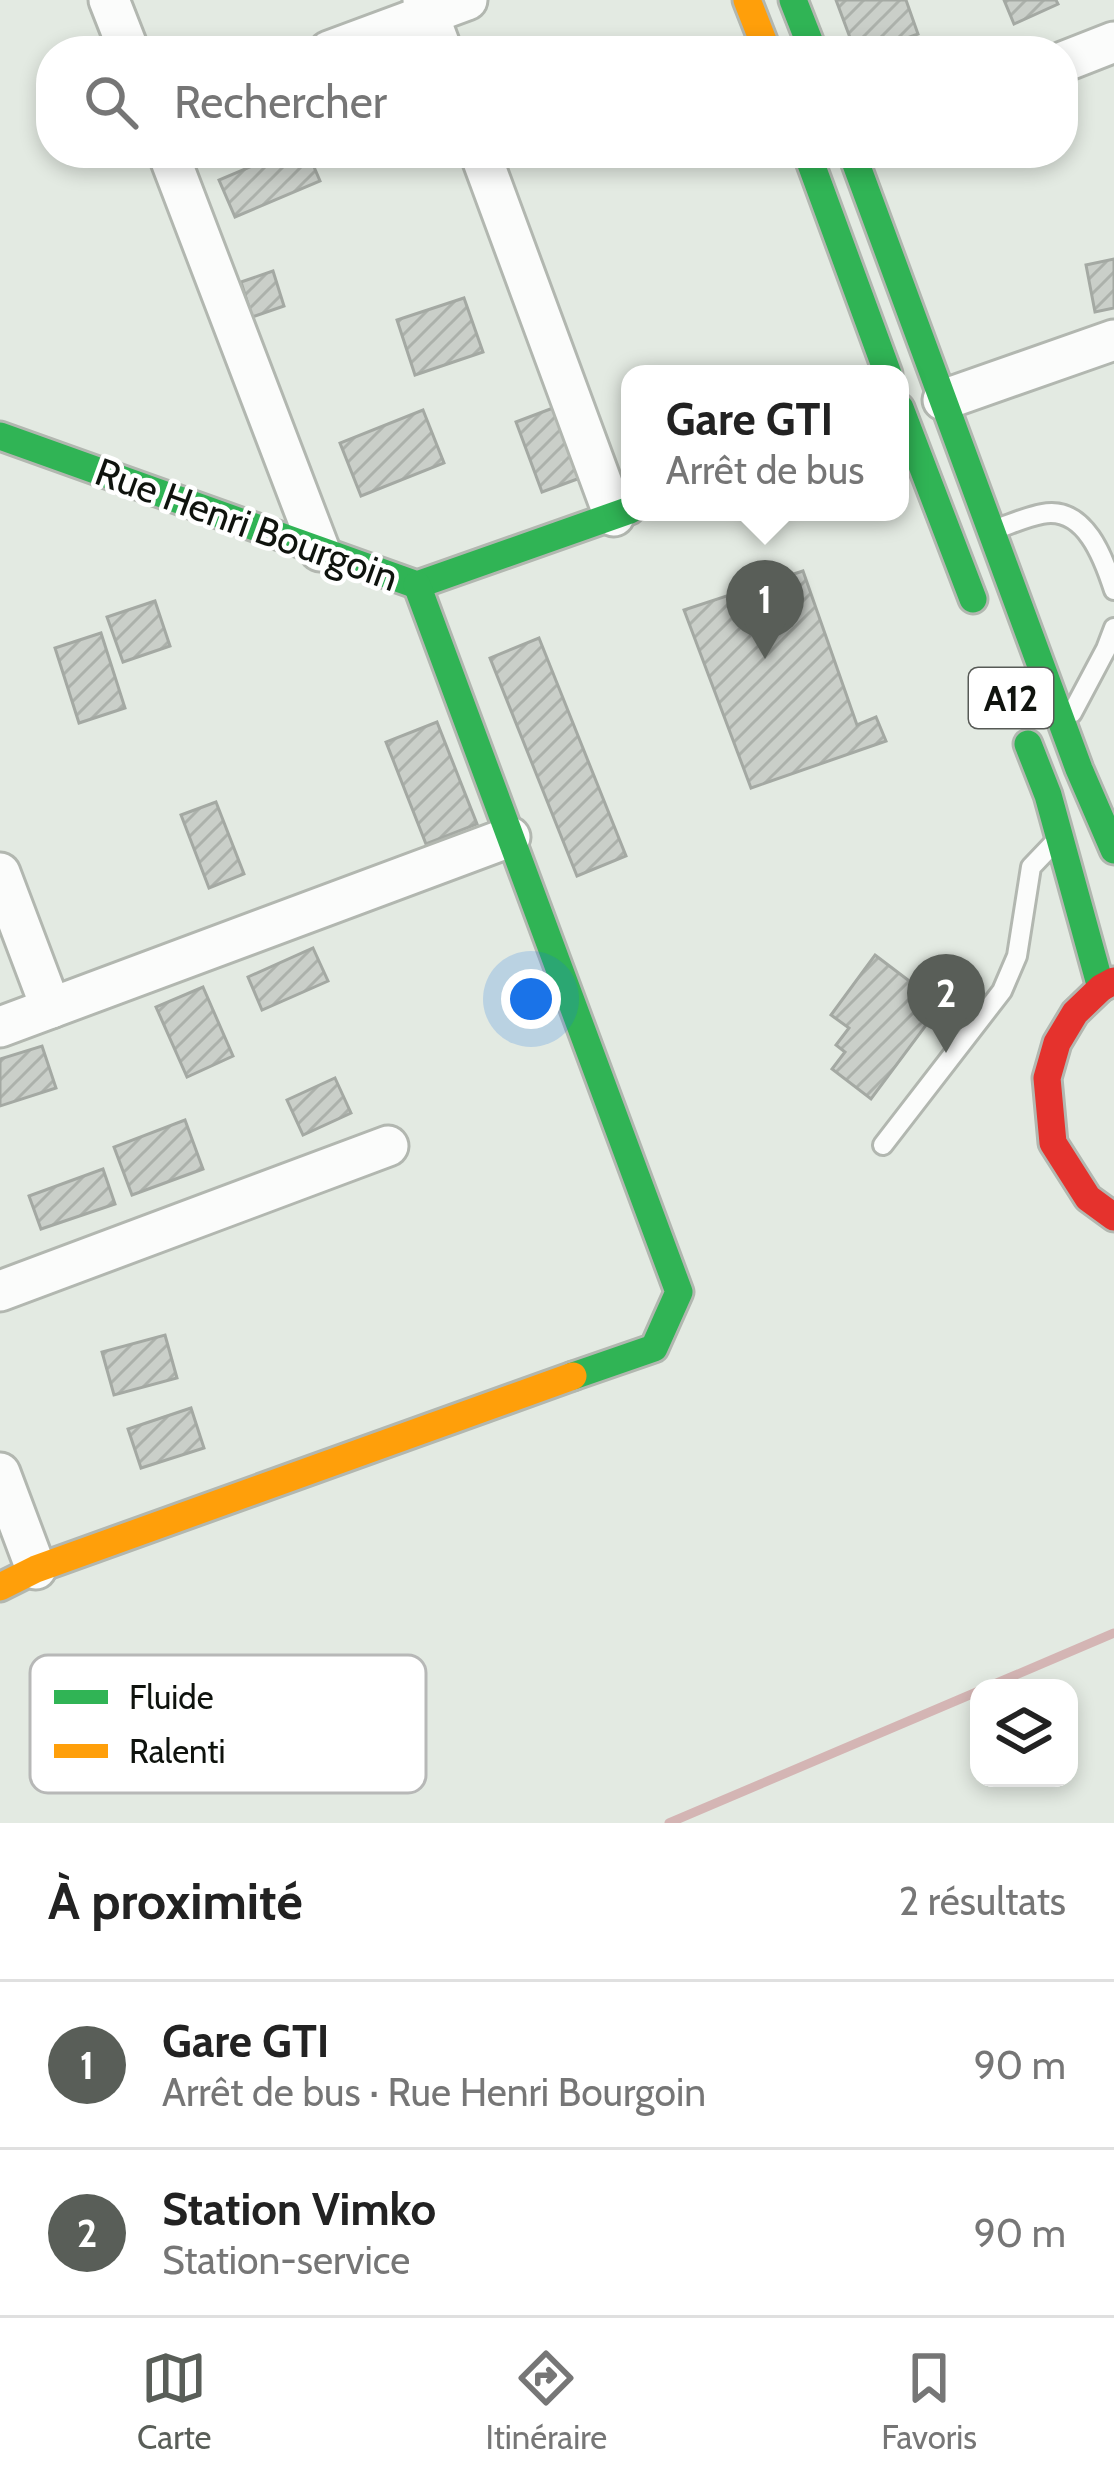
<!DOCTYPE html>
<html lang="fr">
<meta charset="utf-8">
<style>
body{margin:0;font-family:Cabin,sans-serif;background:#f2f2f2;color:#222}
.controls{position:absolute;right:36px;bottom:36px;display:grid;overflow:hidden;border-radius:24px;box-shadow:0 6px 18px #0003}
.controls button{width:108px;height:108px;display:grid;place-items:center;padding:0;border:0;border-bottom:3px solid #e0e0e0;background:#fff;color:#222;font:60px sans-serif}
.you{position:absolute;left:531px;top:999px;width:42px;height:42px;margin:-30px;border:9px solid #fff;border-radius:50%;background:#1a73e8;box-shadow:0 0 0 18px #1a73e833}
.badge{display:grid;place-items:center;width:78px;height:78px;border-radius:50%;background:#595e58;color:#fff;font-size:39px;font-weight:700}
.pin{position:absolute;translate:-50% -99px;filter:drop-shadow(0 3px 6px #0008)}
.pin::after{content:'';position:absolute;top:63px;width:42px;height:36px;background:inherit;clip-path:polygon(0 0,100% 0,50% 100%)}
.popup{position:absolute;left:621px;top:365px;width:288px;height:156px;box-sizing:border-box;display:grid;place-content:center;border-radius:24px;background:#fff;filter:drop-shadow(0 3px 9px #0005);font-size:39px;white-space:nowrap;color:#767676}
.popup b{font-size:45px;color:#222}
.popup::after{content:'';position:absolute;left:50%;top:100%;margin-left:-24px;border:24px solid transparent;border-top-color:#fff}
.list{margin:0;padding:0;list-style:none}
h2{display:flex;justify-content:space-between;align-items:center;height:156px;margin:0;padding:0 48px;font-size:51px}
h2 small{font-size:39px;font-weight:400;color:#767676}
.list li{display:grid;grid-template-columns:78px 1fr auto;gap:36px;align-items:center;box-sizing:border-box;height:168px;padding:0 48px;border-top:3px solid #e0e0e0}
.list b{display:block;font-size:45px;white-space:nowrap}
.list p{margin:0;font-size:39px;white-space:nowrap;color:#767676}
.list em{font-size:39px;font-style:normal;color:#767676}
.icon{flex:none;width:66px;height:66px;fill:none;stroke:currentColor;stroke-width:2;stroke-linecap:round;stroke-linejoin:round}
.map{position:relative;flex:none;width:1114px;height:1823px;overflow:hidden}
.search{position:absolute;background:#fff;box-shadow:0 6px 18px #0003;left:36px;right:36px;top:36px;height:132px;display:flex;align-items:center;gap:30px;box-sizing:border-box;padding:0 42px;border-radius:48px;color:#767676;font-size:45px}
.sheet{height:492px;background:#fff}
nav{display:flex;justify-content:space-around;align-items:center;box-sizing:border-box;height:168px;border-top:3px solid #e0e0e0;background:#fff;font-size:33px;color:#767676}
nav a{display:grid;justify-items:center;gap:6px}
nav .on{color:#595e58}
.map>svg:first-child{display:block}
.lines{fill:none;stroke-linecap:round;stroke-linejoin:round}
.stream{stroke:#d4b5b4;stroke-width:9}
.building{fill:url(#building-hatch);stroke:#a4a9a3;stroke-width:3}
.lane-casing{stroke:#b2b7b0;stroke-width:24}
.street-casing{stroke:#b2b7b0;stroke-width:45}
.fast-casing{stroke:#b2b7b0;stroke-width:33}
.slow-casing{stroke:#b2b7b0;stroke-width:33}
.jam-casing{stroke:#b2b7b0;stroke-width:33}
.lane{stroke:#fbfcfb;stroke-width:18}
.street{stroke:#fbfcfb;stroke-width:39}
.fast{stroke:#30b455;stroke-width:27}
.slow{stroke:#ff9f0a;stroke-width:27}
.jam{stroke:#e5322d;stroke-width:27}
.labels{text-anchor:middle;dominant-baseline:central;stroke-width:9;stroke-linejoin:round;paint-order:stroke}
.shield{fill:#fff;stroke:#575a56;stroke-width:3}
.shield-label{font-size:36px;font-weight:bold;fill:#0f130e}
.street-label{font-size:39px;fill:#0f130e;stroke:#fff}
.key{fill:#fff;stroke:#b7b8b7;stroke-width:3}
.key-label{font-size:33px;fill:#0f130e}
</style>
<div class="map">
<svg width="1114" height="1823" viewBox="0 0 1114 1823">
<defs>
<pattern id="building-hatch" width="6" height="6" patternUnits="userSpaceOnUse" patternTransform="scale(3)"><rect width="6" height="6" fill="#cacfc9"/><path d="M-1 1l2-2M0 6l6-6M5 7l2-2" fill="none" stroke="#acb1ab"/></pattern>
</defs>
<rect width="100%" height="100%" fill="#e3eae2"/>
<g class="lines">
<g class="stream">
<path d="M985 1688 1114 1633"/>
<path d="M669 1823 979 1691"/>
</g>
</g>
<g class="building">
<path d="M836 0H906L918 34 872 51H855Z"/>
<path d="M1004 0H1056L1058 4 1014 24Z"/>
<path d="M283 153H308L320 181 235 217 219 180Z"/>
<path d="M1114 259V308L1095 312 1086 265Z"/>
<path d="M273 271 284 306 252 317 241 282Z"/>
<path d="M464 298 483 352 415 375 397 320Z"/>
<path d="M553 408 580 478 542 492 516 422Z"/>
<path d="M423 410 444 463 361 496 340 443Z"/>
<path d="M803 571 857 725 876 717 886 741 751 788 684 610Z"/>
<path d="M155 601 170 646 123 662 107 617Z"/>
<path d="M101 633 125 708 79 723 55 648Z"/>
<path d="M539 638 626 856 577 876 490 658Z"/>
<path d="M437 722 477 824 426 844 386 742Z"/>
<path d="M216 802 244 874 209 888 181 815Z"/>
<path d="M313 948 328 981 262 1010 248 977Z"/>
<path d="M875 955 941 1005 871 1099 832 1069 845 1052 836 1045 849 1028 831 1015Z"/>
<path d="M203 987 233 1056 187 1077 156 1007Z"/>
<path d="M42 1046 56 1088 0 1106V1059Z"/>
<path d="M335 1078 351 1113 303 1135 287 1100Z"/>
<path d="M185 1120 203 1169 132 1195 114 1147Z"/>
<path d="M103 1169 115 1204 41 1229 29 1196Z"/>
<path d="M165 1335 177 1378 114 1395 102 1352Z"/>
<path d="M191 1408 204 1448 141 1468 128 1429Z"/>
<path d="M289 1709 305 1750 235 1778 219 1737Z"/>
</g>
<g class="lines">
<g class="lane-casing">
<g id="lane">
<path d="M996 529C1011 524 1026 517 1042 514 1085 505 1104 559 1114 590"/>
<path d="M1072 713 1106 649 1114 628"/>
<path d="M883 1145 1002 991 1017 956 1031 867 1052 845"/>
</g>
</g>
<g class="street-casing">
<g id="street">
<path d="M109 0 129 51"/>
<path d="M423 0 442 51"/>
<path d="M329 51 467 0"/>
<path d="M1063 62 1114 42"/>
<path d="M168 153 320 551"/>
<path d="M480 153 614 516"/>
<path d="M943 400 1114 340"/>
<path d="M0 873 51 1008"/>
<path d="M0 1027 510 837"/>
<path d="M0 1291 388 1146"/>
<path d="M0 1473 36 1569"/>
</g>
</g>
<g class="fast-casing">
<g id="fast">
<path d="M793 0 813 51"/>
<path d="M807 153 888 374"/>
<path d="M852 153 1079 769 1114 850"/>
<path d="M900 408 973 599"/>
<path d="M0 436 417 585 630 510"/>
<path d="M417 585 679 1292 654 1348 573 1376"/>
<path d="M1028 744 1048 795 1101 988"/>
</g>
</g>
<g class="slow-casing">
<g id="slow">
<path d="M747 0 767 51"/>
<path d="M0 1587 36 1569 573 1376"/>
</g>
</g>
<g class="jam-casing">
<path id="jam" d="M1114 981 1101 988 1075 1013 1057 1043 1047 1078 1053 1143 1088 1198 1114 1217"/>
</g>
<use href="#lane" class="lane"/>
<use href="#street" class="street"/>
<use href="#fast" class="fast"/>
<use href="#slow" class="slow"/>
<use href="#jam" class="jam"/>
</g>
<g class="labels">
<rect class="shield" x="969" y="668" width="84" height="60" rx="9"/>
<g class="shield-label">
<text x="1011" y="698">A12</text>
</g>
<g class="street-label">
<text transform="translate(247 524) rotate(20)">Rue Henri Bourgoin</text>
</g>
</g>
<rect x="30" y="1655" width="396" height="138" rx="18" class="key"/>
<rect x="54" y="1690" width="54" height="14" fill="#30b455"/>
<rect x="54" y="1744" width="54" height="14" fill="#ff9f0a"/>
<g class="key-label">
<text x="129" y="1709">Fluide</text>
<text x="129" y="1763">Ralenti</text>
</g>
</svg>
<div class="controls">
<button><svg class="icon" aria-label="layers" viewBox="0 0 24 24"><path d="M12 4l9 5-9 5-9-5zM3 14l9 5 9-5"/></svg></button>
</div>
<div class="you"></div>
<div class="pin badge" style="left:765px;top:659px">1</div>
<div class="popup"><b>Gare GTI</b>Arrêt de bus</div>
<div class="pin badge" style="left:946px;top:1053px">2</div>
<div class="search"><svg class="icon" aria-label="search" viewBox="0 0 24 24"><circle cx="10" cy="10" r="6"/><path d="M15 15l6 6"/></svg>Rechercher</div>
</div>
<section class="sheet">
<h2>À proximité<small>2 résultats</small></h2>
<ul class="list">
<li><span class="badge">1</span><div><b>Gare GTI</b><p>Arrêt de bus · Rue Henri Bourgoin</p></div><em>90 m</em></li>
<li><span class="badge">2</span><div><b>Station Vimko</b><p>Station-service</p></div><em>90 m</em></li>
</ul>
</section>
<nav>
<a class="on"><svg class="icon" aria-label="map" viewBox="0 0 24 24"><path d="M3 6l6-2 6 2 6-2v14l-6 2-6-2-6 2zM9 4v14M15 6v14"/></svg>Carte</a>
<a><svg class="icon" aria-label="directions" viewBox="0 0 24 24"><path d="M12 3l9 9-9 9-9-9zM9 14v-3h6M13 9l2 2-2 2"/></svg>Itinéraire</a>
<a><svg class="icon" aria-label="saved" viewBox="0 0 24 24"><path d="M7 4h10v16l-5-4-5 4z"/></svg>Favoris</a>
</nav>
